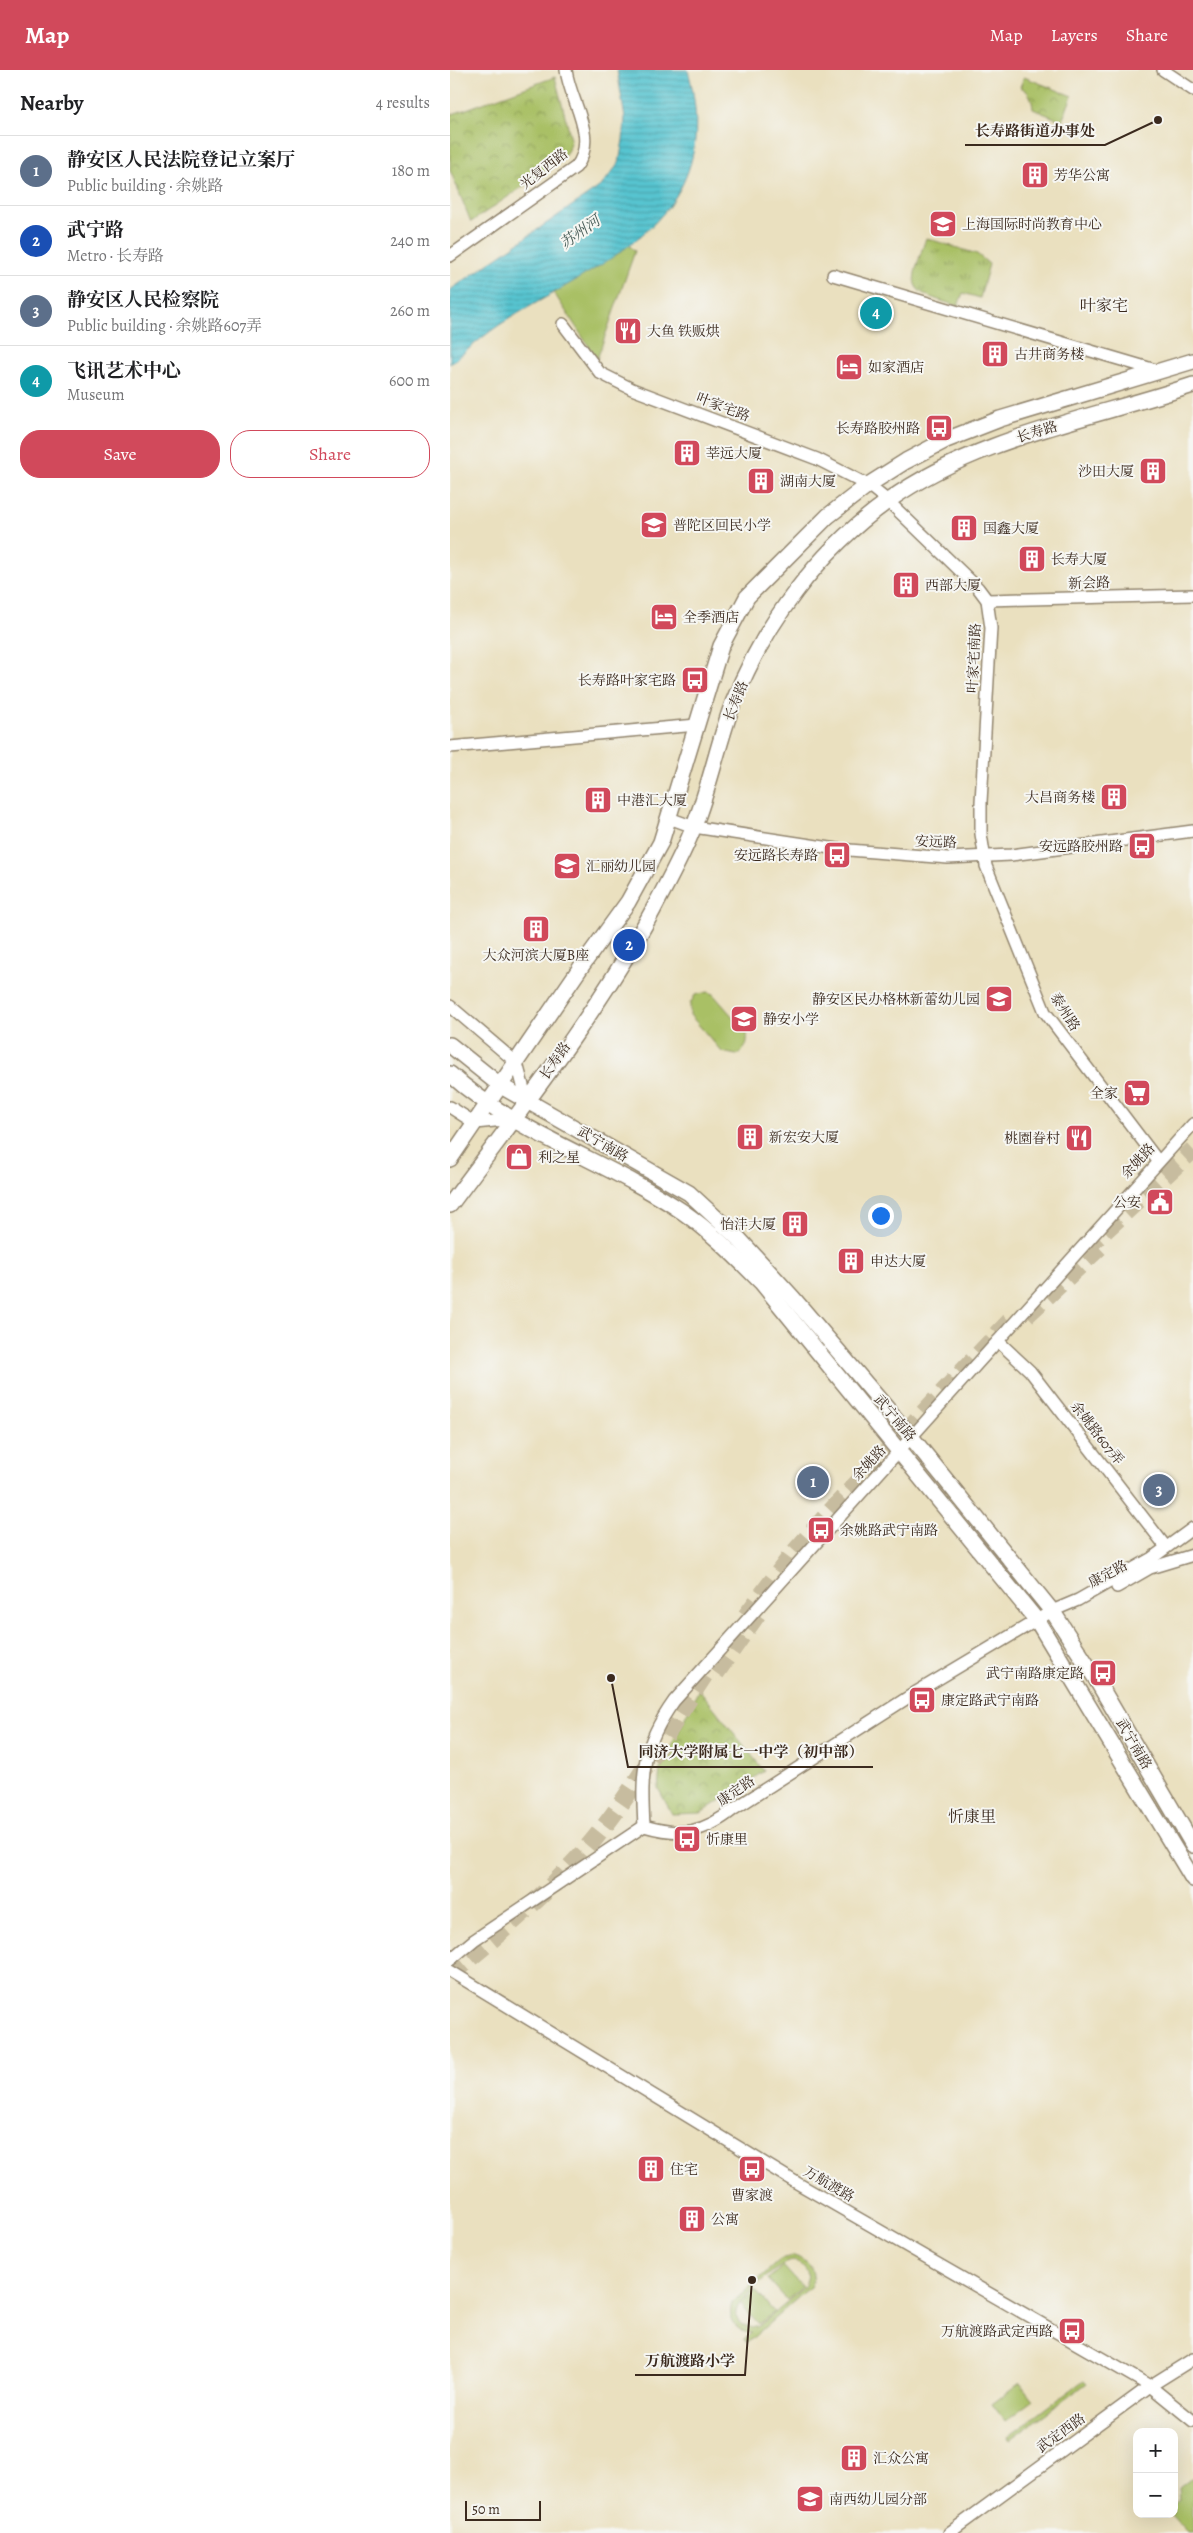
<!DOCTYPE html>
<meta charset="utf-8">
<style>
body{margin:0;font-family:Alegreya,"Noto Serif SC",serif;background:#f2f2f2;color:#202124}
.controls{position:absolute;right:15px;bottom:15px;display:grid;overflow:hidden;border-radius:10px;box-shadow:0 5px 20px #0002}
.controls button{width:45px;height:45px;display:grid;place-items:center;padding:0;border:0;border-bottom:1px solid #e0e0e0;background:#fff;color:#202124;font:25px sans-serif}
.scale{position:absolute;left:15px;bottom:12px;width:76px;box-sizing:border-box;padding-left:5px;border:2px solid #3b2a1e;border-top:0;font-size:14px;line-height:18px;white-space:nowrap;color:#3b2a1e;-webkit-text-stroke:4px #f6f6f2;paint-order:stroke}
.you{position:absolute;left:430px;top:1145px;width:18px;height:18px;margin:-12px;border:4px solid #fff;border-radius:50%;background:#1a73e8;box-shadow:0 0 0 8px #1a73e833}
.badge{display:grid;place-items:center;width:32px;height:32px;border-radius:50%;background:#d1495b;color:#fff;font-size:16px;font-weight:700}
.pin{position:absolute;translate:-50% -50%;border:2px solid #fff;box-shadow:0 1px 5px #0006}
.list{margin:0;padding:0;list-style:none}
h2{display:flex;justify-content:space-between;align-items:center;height:65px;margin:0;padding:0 20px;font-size:21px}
h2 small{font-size:16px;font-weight:400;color:#757577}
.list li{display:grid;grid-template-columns:32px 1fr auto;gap:15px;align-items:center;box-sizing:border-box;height:70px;padding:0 20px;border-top:1px solid #e0e0e0}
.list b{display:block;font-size:19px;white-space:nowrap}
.list p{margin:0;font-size:16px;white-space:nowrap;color:#757577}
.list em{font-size:16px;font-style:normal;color:#757577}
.actions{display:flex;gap:10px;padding:15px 20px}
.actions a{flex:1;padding:11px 0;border:1px solid #d1495b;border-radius:20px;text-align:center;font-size:18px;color:#d1495b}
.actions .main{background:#d1495b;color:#fff}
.map{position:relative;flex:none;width:743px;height:2463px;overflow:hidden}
header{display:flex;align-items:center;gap:30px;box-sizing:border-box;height:70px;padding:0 25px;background:#d1495b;color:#fff}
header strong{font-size:24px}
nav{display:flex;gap:28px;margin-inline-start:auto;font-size:18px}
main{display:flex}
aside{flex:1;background:#fff}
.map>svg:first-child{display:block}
.grass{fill:url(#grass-tufts);stroke:#727542}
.park{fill:url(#park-crowns);stroke:#727542}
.garden{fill:#a9c065;stroke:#727542;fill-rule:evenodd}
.water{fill:url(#water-rules);stroke:#497777}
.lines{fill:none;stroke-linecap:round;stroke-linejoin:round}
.highway-tunnel{stroke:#c7bc9f;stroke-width:18;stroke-dasharray:18 9;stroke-linecap:butt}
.minor-casing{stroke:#92856e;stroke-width:14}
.major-casing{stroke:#92856e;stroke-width:18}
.minor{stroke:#fff;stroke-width:11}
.major{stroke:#fff;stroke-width:15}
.labels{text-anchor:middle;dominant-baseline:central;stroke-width:4;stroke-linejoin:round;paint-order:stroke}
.street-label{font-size:14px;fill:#3b2a1e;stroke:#f6f6f2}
.poi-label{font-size:14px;fill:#3b2a1e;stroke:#f6f6f2;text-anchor:start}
.water-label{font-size:15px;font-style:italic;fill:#435853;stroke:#f6f6f2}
.quarter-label{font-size:16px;fill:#3b2a1e;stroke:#f6f6f2}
.leader{fill:none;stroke:#3b2a1e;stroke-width:2}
.callout-dot{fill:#3b2a1e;stroke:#f6f6f2;stroke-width:2}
.callout-label{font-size:15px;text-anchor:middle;font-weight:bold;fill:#3b2a1e;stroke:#f6f6f2;stroke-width:4;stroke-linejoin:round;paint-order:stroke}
</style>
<header>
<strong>Map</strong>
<nav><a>Map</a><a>Layers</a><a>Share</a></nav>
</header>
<main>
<aside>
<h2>Nearby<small>4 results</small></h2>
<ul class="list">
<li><span class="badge" style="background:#5c6f8a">1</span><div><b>静安区人民法院登记立案厅</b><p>Public building · 余姚路</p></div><em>180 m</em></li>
<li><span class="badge" style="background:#1a4fb4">2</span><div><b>武宁路</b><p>Metro · 长寿路</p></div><em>240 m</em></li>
<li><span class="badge" style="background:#5c6f8a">3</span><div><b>静安区人民检察院</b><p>Public building · 余姚路607弄</p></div><em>260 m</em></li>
<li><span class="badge" style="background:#0f9aa8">4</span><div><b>飞讯艺术中心</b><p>Museum</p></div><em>600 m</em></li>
</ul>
<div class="actions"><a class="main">Save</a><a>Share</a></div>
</aside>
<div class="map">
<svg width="743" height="2463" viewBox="0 0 743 2463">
<defs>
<pattern id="grass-tufts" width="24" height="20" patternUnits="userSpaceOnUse" patternTransform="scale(1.25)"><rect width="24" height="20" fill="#a9c065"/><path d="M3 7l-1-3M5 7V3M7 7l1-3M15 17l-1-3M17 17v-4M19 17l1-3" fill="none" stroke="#8b9c53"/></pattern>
<pattern id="park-crowns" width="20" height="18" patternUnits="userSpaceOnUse" patternTransform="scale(1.25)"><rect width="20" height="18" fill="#a9c065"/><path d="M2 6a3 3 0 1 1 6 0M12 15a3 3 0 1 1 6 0" fill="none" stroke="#8b9c53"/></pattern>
<pattern id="water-rules" width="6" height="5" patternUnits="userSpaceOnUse" patternTransform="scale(1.25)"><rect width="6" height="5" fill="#57c4d0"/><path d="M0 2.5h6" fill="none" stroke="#499fa8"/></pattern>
</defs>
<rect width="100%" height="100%" fill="#f6f6f2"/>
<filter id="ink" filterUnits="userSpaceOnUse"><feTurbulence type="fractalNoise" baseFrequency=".02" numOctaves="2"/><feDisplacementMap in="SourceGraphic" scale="10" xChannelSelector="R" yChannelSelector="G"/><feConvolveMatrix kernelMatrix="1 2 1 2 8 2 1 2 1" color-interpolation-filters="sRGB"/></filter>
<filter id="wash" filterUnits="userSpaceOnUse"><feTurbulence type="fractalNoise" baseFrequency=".0096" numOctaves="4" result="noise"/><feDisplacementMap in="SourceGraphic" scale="20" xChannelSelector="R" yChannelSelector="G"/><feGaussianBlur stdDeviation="1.12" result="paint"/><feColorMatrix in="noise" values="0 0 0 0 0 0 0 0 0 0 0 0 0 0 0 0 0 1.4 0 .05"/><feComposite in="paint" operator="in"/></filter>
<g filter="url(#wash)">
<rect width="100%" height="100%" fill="#eae0bf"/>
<path class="grass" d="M476 168 527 184 539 194 530 228 513 223 508 236C454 220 459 219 476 168Z"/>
<g class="park">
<path d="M105 7 121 69 118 80 109 92 21 152 0 100V45Z"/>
<path d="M574 7 622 26 612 51 583 39C582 29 580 21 570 17Z"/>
<path d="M249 1619 314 1701 251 1743 222 1744 208 1718 210 1699Z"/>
</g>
<g class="garden">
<path d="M179 175 185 181 147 289 104 223Z"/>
<path d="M258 922 263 924 297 963C298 974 296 980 286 985L272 982 240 945V934L245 925Z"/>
<path d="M343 2186C359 2189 368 2202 360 2217L297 2273 294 2270 301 2263C285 2262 277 2248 282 2233L331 2189ZM343 2191C357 2195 362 2206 353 2218L309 2256 302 2258 291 2254 286 2243C286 2230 330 2192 343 2191Z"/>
<path d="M333 2196 352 2217 337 2230 318 2209Z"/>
<path d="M305 2220 324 2242 309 2254 290 2233Z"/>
<path d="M634 2310 637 2313 560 2370 558 2367Z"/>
<path d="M570 2313 583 2330 555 2351 542 2334Z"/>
<path d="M743 2407V2463H738L720 2444H724V2433L730 2430 729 2418Z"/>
</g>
<path class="water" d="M167 0H238C278 149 157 188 54 252 35 264 18 280 0 294V220L152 115 169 93 173 70 175 48Z"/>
</g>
<g filter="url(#ink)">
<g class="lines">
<g class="highway-tunnel">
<path d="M635 1179 743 1080"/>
<path d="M577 1245 651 1176"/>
<path d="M296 1546 341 1486 378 1444 560 1251"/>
<path d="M266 1603 311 1539"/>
<path d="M0 1905C51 1862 104 1819 146 1767 191 1711 225 1647 266 1588"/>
</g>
<g class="minor-casing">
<g id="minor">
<path d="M713 0 743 20"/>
<path d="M0 186 126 97C149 67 120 32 116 0"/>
<path d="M383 205 709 301"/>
<path d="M113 254 150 303 182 319 367 389 418 415 438 431 528 518 537 530 541 558 531 732V764L536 796 595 942 708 1091"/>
<path d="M537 530 743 525"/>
<path d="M0 677 247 655"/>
<path d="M219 748 244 757 387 779 498 788 561 785 743 761"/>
<path d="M0 936 67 993 77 1031"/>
<path d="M0 1037 25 1053 64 1049"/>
<path d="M548 1271 580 1301 716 1477"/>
<path d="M667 1517 700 1498 743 1485"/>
<path d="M194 1756C191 1702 192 1676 224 1631L743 1054"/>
<path d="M194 1756C232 1767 254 1763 284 1739L468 1621 602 1541 628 1530 702 1488 743 1458"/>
<path d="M0 1890 24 1870 194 1756"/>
<path d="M0 1901 347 2113 700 2316 743 2351"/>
<path d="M499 2463 700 2316 743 2289"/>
</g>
</g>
<g class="major-casing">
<g id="major">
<path d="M0 975 51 1016 239 1123 289 1169 343 1228 462 1368 605 1545 646 1609 743 1775"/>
<path d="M0 1004C68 1065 158 1091 233 1142 262 1162 287 1188 312 1213L588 1552 743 1809"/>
<path d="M0 1089 133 894 178 832 211 772 271 576 297 527 378 446 418 415 456 391 496 370 550 349 743 291"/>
<path d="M0 1135C69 1042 148 942 203 840 217 813 233 785 244 756 260 716 268 673 283 633 314 554 368 481 438 431 527 367 641 349 743 315"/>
</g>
</g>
<use href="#minor" class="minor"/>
<use href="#major" class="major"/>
</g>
</g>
<defs>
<g id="building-square" transform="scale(1.4375)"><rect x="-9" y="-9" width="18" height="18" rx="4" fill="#d1495b" stroke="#f6f6f2"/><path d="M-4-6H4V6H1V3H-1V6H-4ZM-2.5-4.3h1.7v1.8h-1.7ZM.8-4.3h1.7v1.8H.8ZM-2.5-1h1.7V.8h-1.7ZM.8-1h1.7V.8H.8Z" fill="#fff"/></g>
<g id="school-square" transform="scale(1.4375)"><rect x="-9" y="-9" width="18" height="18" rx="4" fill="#d1495b" stroke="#f6f6f2"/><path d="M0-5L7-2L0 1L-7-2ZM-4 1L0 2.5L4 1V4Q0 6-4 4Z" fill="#fff"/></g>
<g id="restaurant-square" transform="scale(1.4375)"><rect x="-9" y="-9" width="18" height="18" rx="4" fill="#d1495b" stroke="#f6f6f2"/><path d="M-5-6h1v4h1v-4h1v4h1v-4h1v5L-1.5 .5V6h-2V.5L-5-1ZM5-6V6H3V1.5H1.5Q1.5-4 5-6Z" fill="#fff"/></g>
<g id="hotel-square" transform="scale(1.4375)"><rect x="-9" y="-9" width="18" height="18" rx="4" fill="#d1495b" stroke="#f6f6f2"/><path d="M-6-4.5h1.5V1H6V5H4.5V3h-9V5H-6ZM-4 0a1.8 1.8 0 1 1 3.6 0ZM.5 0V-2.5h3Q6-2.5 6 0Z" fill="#fff"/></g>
<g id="bus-square" transform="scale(1.4375)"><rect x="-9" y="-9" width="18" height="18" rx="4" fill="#d1495b" stroke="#f6f6f2"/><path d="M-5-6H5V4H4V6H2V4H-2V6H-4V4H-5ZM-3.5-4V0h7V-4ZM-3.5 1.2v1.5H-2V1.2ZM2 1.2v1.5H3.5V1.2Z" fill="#fff"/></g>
<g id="supermarket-square" transform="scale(1.4375)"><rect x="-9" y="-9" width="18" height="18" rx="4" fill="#d1495b" stroke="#f6f6f2"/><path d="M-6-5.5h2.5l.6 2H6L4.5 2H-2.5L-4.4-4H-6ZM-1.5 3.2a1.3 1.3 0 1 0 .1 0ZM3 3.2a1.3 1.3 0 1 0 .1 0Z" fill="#fff"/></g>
<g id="shop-square" transform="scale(1.4375)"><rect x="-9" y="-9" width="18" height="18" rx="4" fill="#d1495b" stroke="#f6f6f2"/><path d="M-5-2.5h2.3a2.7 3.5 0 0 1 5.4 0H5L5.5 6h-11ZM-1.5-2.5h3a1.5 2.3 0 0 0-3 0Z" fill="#fff"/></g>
<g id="civic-square" transform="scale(1.4375)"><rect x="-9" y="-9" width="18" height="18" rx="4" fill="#d1495b" stroke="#f6f6f2"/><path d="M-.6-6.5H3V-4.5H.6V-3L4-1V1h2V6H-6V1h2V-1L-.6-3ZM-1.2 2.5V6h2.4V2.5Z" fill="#fff"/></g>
</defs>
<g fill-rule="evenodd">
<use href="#building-square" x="585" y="105"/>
<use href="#school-square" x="493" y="154"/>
<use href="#restaurant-square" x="178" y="261"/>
<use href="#building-square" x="545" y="284"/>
<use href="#hotel-square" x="399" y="297"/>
<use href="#bus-square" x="489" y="358"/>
<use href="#building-square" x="237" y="383"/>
<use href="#building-square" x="703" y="401"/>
<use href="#building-square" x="311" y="411"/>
<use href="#school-square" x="204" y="455"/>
<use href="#building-square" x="514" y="458"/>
<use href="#building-square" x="582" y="489"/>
<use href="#building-square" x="456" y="515"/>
<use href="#hotel-square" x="214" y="547"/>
<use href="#bus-square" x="245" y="610"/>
<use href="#building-square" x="664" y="727"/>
<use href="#building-square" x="148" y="730"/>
<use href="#bus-square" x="692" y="776"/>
<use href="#bus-square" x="387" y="785"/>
<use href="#school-square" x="117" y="796"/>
<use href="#building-square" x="86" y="859"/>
<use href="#school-square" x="549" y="929"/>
<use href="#school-square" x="294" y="949"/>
<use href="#supermarket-square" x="687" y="1023"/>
<use href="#building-square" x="300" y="1067"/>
<use href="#restaurant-square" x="629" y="1068"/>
<use href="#shop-square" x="69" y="1087"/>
<use href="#civic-square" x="710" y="1132"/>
<use href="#building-square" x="345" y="1154"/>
<use href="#building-square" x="401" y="1191"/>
<use href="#bus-square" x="371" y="1460"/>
<use href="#bus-square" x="653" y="1603"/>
<use href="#bus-square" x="472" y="1630"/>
<use href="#bus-square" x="237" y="1769"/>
<use href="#building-square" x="201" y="2099"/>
<use href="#bus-square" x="302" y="2099"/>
<use href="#building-square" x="242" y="2149"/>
<use href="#bus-square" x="622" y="2261"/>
<use href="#building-square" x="404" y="2388"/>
<use href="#school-square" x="360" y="2429"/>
</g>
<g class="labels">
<g class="street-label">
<text transform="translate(94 99) rotate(-38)">光复西路</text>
<text transform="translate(273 337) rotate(21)">叶家宅路</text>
<text transform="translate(587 362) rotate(-17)">长寿路</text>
<text transform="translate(639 513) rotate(-2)">新会路</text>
<text transform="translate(524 588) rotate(-87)">叶家宅南路</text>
<text transform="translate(286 631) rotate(-68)">长寿路</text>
<text transform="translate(486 772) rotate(2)">安远路</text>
<text transform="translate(615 942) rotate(58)">泰州路</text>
<text transform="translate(105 991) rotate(-55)">长寿路</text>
<text transform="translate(153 1074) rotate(30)">武宁南路</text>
<text transform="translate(688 1091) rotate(-47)">余姚路</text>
<text transform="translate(445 1348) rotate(50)">武宁南路</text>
<text transform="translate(647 1363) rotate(52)">余姚路607弄</text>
<text transform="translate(419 1393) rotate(-47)">余姚路</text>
<text transform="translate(658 1504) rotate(-28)">康定路</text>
<text transform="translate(684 1674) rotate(60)">武宁南路</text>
<text transform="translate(286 1721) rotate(-34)">康定路</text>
<text transform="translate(379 2114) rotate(30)">万航渡路</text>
<text transform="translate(611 2363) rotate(-36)">武定西路</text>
</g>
<g class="poi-label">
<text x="604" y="105">芳华公寓</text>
<text x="512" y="154">上海国际时尚教育中心</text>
<text x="197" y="261">大鱼 铁贩烘</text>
<text x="564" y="284">古井商务楼</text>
<text x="418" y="297">如家酒店</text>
<text x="470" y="358" text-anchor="end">长寿路胶州路</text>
<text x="256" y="383">莘远大厦</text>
<text x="684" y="401" text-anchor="end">沙田大厦</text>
<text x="330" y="411">湖南大厦</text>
<text x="223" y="455">普陀区回民小学</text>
<text x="533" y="458">国鑫大厦</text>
<text x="601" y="489">长寿大厦</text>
<text x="475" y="515">西部大厦</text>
<text x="233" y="547">全季酒店</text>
<text x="226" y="610" text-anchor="end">长寿路叶家宅路</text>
<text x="645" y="727" text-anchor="end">大昌商务楼</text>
<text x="167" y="730">中港汇大厦</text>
<text x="673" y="776" text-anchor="end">安远路胶州路</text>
<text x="368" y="785" text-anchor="end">安远路长寿路</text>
<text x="136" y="796">汇丽幼儿园</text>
<text x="86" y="885" text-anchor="middle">大众河滨大厦B座</text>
<text x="530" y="929" text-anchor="end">静安区民办格林新蕾幼儿园</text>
<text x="313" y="949">静安小学</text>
<text x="668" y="1023" text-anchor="end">全家</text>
<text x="319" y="1067">新宏安大厦</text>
<text x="610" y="1068" text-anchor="end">桃園眷村</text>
<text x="88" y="1087">利之星</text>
<text x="691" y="1132" text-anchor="end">公安</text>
<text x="326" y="1154" text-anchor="end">怡沣大厦</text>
<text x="420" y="1191">申达大厦</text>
<text x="390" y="1460">余姚路武宁南路</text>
<text x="634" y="1603" text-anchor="end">武宁南路康定路</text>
<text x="491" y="1630">康定路武宁南路</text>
<text x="256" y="1769">忻康里</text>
<text x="220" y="2099">住宅</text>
<text x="302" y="2125" text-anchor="middle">曹家渡</text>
<text x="261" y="2149">公寓</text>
<text x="603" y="2261" text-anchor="end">万航渡路武定西路</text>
<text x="423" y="2388">汇众公寓</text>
<text x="379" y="2429">南西幼儿园分部</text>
</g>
<g class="water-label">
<text transform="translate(130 162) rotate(-36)">苏州河</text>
</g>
<g class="quarter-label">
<text x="654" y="236">叶家宅</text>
<text x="522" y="1747">忻康里</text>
</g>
</g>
<path class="leader" d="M708 50L655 75H515M161 1608L178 1697H423M302 2210L295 2305H185"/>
<g class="callout-dot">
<circle cx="708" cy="50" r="5"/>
<circle cx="161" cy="1608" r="5"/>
<circle cx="302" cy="2210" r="5"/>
</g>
<g class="callout-label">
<text x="585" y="66">长寿路街道办事处</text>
<text x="301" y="1687">同济大学附属七一中学（初中部）</text>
<text x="240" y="2296">万航渡路小学</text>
</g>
</svg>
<div class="controls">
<button>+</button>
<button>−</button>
</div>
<div class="scale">50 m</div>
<div class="you"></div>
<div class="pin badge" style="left:363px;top:1412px;background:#5c6f8a">1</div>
<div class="pin badge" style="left:179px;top:875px;background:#1a4fb4">2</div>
<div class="pin badge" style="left:709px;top:1420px;background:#5c6f8a">3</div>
<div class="pin badge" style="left:426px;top:243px;background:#0f9aa8">4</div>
</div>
</main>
